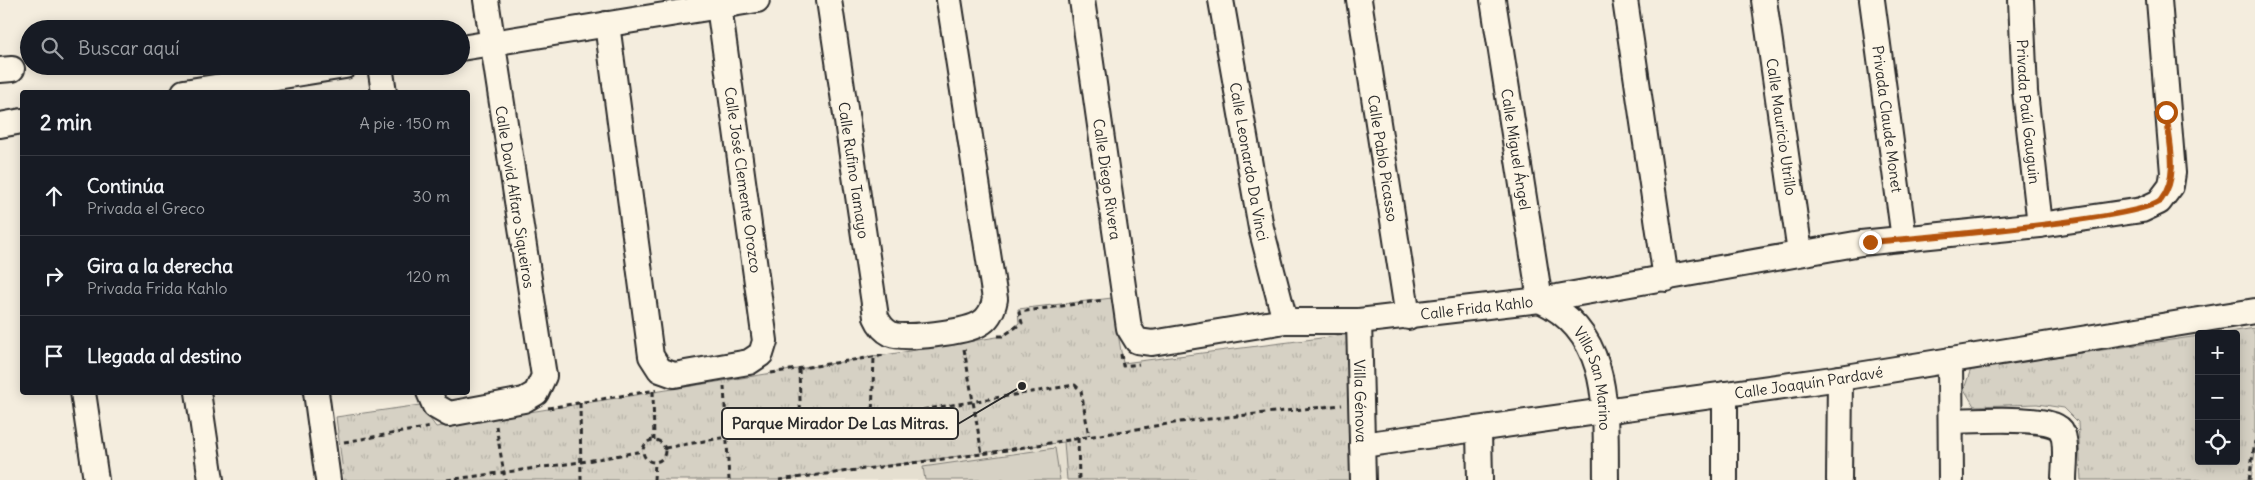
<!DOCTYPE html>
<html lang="es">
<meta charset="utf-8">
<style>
body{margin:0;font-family:Delius,sans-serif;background:#20242c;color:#f1f3f6}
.controls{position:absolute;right:15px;bottom:15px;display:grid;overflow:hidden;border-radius:5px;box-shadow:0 2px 12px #0003}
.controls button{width:45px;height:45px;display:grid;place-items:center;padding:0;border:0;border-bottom:1px solid #363941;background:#171b24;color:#f1f3f6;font:25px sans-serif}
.stop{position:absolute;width:15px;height:15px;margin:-11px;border:4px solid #b45309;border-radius:50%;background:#fff}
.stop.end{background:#b45309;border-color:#fff;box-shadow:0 1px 5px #0008}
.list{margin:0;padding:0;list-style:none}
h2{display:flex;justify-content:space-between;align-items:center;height:65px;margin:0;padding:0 20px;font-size:21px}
h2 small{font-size:16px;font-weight:400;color:#9ea1a6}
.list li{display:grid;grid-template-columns:32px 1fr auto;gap:15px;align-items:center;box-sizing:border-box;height:80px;padding:0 20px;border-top:1px solid #363941}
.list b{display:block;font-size:19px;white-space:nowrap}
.list p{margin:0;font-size:16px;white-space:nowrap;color:#9ea1a6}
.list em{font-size:16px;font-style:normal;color:#9ea1a6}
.icon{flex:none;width:28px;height:28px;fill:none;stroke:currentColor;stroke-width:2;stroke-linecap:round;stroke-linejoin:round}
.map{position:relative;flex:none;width:2255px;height:480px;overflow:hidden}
.search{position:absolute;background:#171b24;box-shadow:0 2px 12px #0003;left:20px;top:20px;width:450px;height:55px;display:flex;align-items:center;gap:12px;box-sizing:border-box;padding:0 18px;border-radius:28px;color:#9ea1a6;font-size:19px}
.panel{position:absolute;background:#171b24;box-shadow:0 2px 12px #0003;left:20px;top:90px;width:450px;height:305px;border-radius:5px}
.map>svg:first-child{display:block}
.built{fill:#e5dfd0}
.grass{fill:#d6d1c4;stroke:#807e78}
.park{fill:url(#park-tufts);stroke:#807e78}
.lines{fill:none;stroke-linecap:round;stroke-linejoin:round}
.minor-casing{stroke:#2b2b2b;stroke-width:28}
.path{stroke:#2b2b2b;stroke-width:3;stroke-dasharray:5 4;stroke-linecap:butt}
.minor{stroke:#fcf5e5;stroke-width:24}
.route{stroke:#b45309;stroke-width:6}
.labels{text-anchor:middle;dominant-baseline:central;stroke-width:4.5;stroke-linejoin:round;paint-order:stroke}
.street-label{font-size:15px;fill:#2b2b2b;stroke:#fcf5e5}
.leader{fill:none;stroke:#2b2b2b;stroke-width:2}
.callout-dot{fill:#2b2b2b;stroke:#fcf5e5;stroke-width:2}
.callout{fill:#fcf5e5;stroke:#2b2b2b;stroke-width:2}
.callout-label{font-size:16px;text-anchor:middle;font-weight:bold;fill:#2b2b2b}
</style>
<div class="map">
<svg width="2255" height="480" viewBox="0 0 2255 480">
<defs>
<pattern id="park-tufts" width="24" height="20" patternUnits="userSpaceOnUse" patternTransform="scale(1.25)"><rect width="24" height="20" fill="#d6d1c4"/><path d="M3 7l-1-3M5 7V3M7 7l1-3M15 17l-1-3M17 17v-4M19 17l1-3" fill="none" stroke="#b8b4a9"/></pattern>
</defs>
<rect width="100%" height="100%" fill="#f4edde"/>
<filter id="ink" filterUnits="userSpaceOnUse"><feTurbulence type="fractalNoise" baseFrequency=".02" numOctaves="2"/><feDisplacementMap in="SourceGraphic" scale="10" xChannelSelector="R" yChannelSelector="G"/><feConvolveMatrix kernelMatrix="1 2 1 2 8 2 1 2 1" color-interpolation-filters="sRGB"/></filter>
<g filter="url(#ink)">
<path class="built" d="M1065 442 1067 480H779L919 460Z"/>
<path class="grass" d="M1055 448 1060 480H925L923 467Z"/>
<g class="park">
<path d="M1112 298 1123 363 1353 334 1355 480H1067L1064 442 779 480H344L336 417 420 405 436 427 1003 336 1019 323 1018 309Z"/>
<path d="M2255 328V452L2251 480H2081L2078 422 2064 408 2037 404 1974 406 1964 389 1971 369 2199 336V461H2236V334H2217Z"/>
</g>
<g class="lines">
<g class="minor-casing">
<g id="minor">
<path id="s1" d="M829 0 876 317C879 324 883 330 891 334 905 340 965 332 979 324 989 319 993 310 995 299L949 0"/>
<path id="s2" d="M1082 0 1129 328 1137 341 1152 343 1285 321H1359L1540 300 1861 243 2040 225 2142 210 2159 202 2171 186 2173 173 2159 0"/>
<path id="s3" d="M1221 0 1261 228 1285 321"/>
<path id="s4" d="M1359 0 1408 317"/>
<path id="s5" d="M1493 0 1540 300C1613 334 1605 411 1606 480"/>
<path d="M1625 0 1666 279"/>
<path id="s6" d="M1764 0 1800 253"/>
<path id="s7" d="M1872 0 1904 239"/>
<path id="s8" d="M2021 0 2025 92 2040 225"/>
<path d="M607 24 651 356 660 370 674 375 749 362 761 354 765 341 719 6"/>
<path d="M461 48 757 0"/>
<path d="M380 66 384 92"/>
<path d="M0 70 12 69"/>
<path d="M184 92 345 66"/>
<path d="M0 125 22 121"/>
<path id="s9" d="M1359 321 1363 480"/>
<path d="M1950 360 1951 480"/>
<path d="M83 392 96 480"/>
<path d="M198 392 211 480"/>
<path d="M316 392 328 480"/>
<path d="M429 392 435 406 449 414 524 400 536 393 544 376 486 0"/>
<path d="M1725 394V480"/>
<path d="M1951 421C1970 421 2050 415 2061 430 2068 442 2064 466 2064 480"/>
<path d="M1479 431 1480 480"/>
<path id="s10" d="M1362 445 1840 378 2255 311"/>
<path d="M1839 480 1840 378"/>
</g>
</g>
<g class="path">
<path d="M998 336H1003L1022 323 1019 312 1104 300"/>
<path d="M964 349 982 454"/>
<path d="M1121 354 1123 366 1139 364"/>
<path d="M799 369 801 429"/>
<path d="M771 373 885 355"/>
<path d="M724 386 729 480"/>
<path d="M653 391 654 440"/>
<path d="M580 403 581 480"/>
<path d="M548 408 656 390"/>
<path d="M872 418 874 357"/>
<path d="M496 426 505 480"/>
<path d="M1078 438 1079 480"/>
<circle cx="654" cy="451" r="11"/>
<path d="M344 442 431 427"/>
<path d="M665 448 727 437 801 429 872 418 1075 385 1081 391 1089 436"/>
<path d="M447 480 581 462 643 451"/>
<path d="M654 480 655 462"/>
<path d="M779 480 982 454 1180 422 1342 405"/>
<path d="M2249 480 2255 441"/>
</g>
<use href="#minor" class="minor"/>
</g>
</g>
<g class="lines" filter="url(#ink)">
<path class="route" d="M1870 242C1908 239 2146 219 2161 200 2180 176 2169 141 2166 112"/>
</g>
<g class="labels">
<g class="street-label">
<text stroke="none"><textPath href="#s8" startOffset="112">Privada Paúl Gauguin</textPath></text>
<text stroke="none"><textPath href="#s7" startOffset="120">Privada Claude Monet</textPath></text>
<text stroke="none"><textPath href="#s6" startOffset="128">Calle Mauricio Utrillo</textPath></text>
<text stroke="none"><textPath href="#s5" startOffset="151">Calle Miguel Ángel</textPath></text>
<text stroke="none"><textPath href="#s4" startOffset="160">Calle Pablo Picasso</textPath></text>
<text stroke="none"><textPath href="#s3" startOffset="164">Calle Leonardo Da Vinci</textPath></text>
<text stroke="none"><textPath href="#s1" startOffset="172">Calle Rufino Tamayo</textPath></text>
<text stroke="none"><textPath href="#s2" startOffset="181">Calle Diego Rivera</textPath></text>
<text transform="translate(743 180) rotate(82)">Calle José Clemente Orozco</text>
<text transform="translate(515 197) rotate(81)">Calle David Alfaro Siqueiros</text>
<text stroke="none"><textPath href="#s2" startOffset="689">Calle Frida Kahlo</textPath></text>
<text stroke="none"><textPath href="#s5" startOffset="405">Villa San Marino</textPath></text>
<text stroke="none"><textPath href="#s10" startOffset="451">Calle Joaquín Pardavé</textPath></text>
<text stroke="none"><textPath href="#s9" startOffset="80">Villa Génova</textPath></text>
</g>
</g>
<path class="leader" d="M1022 386L958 424"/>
<circle class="callout-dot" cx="1022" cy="386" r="5"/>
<rect class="callout" x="722" y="408" width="236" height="31" rx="5"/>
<g class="callout-label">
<text x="840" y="429">Parque Mirador De Las Mitras.</text>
</g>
</svg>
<div class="controls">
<button>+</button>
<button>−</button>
<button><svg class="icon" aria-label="locate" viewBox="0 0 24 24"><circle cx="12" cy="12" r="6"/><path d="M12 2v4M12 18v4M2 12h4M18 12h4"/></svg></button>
</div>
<div class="stop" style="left:2166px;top:112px"></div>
<div class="stop end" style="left:1870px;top:242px"></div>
<div class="search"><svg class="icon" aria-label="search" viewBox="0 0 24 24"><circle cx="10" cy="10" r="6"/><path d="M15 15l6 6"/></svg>Buscar aquí</div>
<section class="panel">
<h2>2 min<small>A pie · 150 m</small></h2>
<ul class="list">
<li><svg class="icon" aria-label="ahead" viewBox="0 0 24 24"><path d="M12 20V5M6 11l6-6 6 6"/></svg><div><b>Continúa</b><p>Privada el Greco</p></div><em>30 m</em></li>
<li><svg class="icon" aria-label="right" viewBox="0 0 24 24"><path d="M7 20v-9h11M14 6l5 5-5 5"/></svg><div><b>Gira a la derecha</b><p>Privada Frida Kahlo</p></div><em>120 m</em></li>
<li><svg class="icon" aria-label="arrive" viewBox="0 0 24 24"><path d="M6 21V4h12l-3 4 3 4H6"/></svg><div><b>Llegada al destino</b></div></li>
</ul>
</section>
</div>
